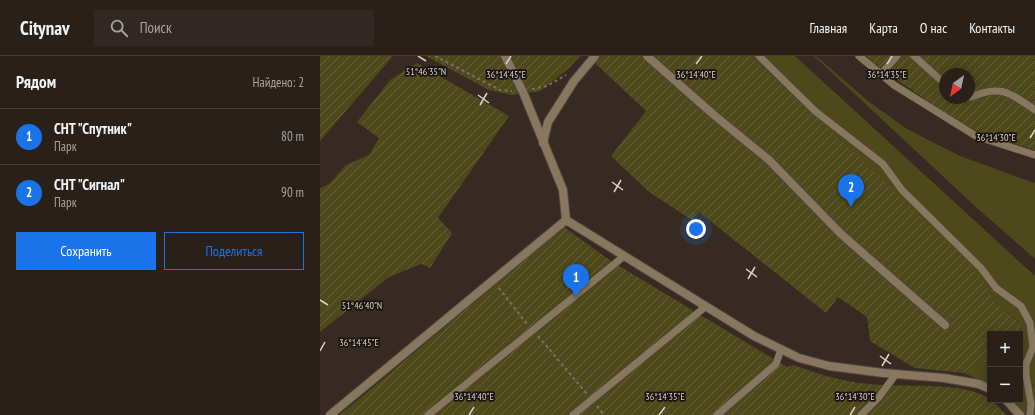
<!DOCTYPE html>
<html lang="ru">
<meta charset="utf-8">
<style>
body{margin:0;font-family:"PT Sans Narrow",sans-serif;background:#312823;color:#f1f3f6}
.controls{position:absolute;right:12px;bottom:12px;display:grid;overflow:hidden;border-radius:0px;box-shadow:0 2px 10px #0003}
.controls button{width:36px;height:36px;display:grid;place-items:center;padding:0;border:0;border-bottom:1px solid #453e39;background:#29201a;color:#f1f3f6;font:20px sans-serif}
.compass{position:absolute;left:619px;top:12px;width:36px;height:36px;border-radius:50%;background:#29201a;box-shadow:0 2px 10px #0003;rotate:213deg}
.you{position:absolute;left:376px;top:173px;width:14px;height:14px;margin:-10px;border:3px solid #fff;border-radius:50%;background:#1a73e8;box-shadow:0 0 0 6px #1a73e833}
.badge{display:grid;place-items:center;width:26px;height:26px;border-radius:50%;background:#1a73e8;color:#fff;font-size:13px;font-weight:700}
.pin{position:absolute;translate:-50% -33px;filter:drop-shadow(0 1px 2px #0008)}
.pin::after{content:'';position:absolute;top:21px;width:14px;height:12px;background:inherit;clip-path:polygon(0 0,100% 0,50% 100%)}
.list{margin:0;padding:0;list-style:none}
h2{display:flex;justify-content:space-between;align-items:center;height:52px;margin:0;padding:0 16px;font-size:17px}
h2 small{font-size:13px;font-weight:400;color:#a5a3a2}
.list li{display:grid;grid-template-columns:26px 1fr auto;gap:12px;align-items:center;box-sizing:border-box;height:56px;padding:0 16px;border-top:1px solid #453e39}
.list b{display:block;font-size:15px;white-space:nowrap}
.list p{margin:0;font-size:13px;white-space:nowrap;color:#a5a3a2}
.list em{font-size:13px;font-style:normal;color:#a5a3a2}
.actions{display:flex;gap:8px;padding:12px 16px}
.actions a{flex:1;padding:9px 0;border:1px solid #1a73e8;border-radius:0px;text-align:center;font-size:14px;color:#1a73e8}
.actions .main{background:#1a73e8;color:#fff}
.icon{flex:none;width:22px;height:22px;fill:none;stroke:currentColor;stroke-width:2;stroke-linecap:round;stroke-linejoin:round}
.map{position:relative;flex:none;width:715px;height:359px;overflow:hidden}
header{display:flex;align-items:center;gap:24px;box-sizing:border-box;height:56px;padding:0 20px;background:#29201a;border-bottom:1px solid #453e39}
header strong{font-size:19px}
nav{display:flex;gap:22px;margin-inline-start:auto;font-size:14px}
.search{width:280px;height:36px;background:#312823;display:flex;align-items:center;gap:10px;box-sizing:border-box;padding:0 14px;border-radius:0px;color:#a5a3a2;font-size:15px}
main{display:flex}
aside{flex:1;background:#29201a}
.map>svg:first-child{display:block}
.grass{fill:#4d491b}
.garden{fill:url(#garden-furrows);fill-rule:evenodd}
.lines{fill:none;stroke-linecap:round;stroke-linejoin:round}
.service-casing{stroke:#51453d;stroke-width:8}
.minor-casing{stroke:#51453d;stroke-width:10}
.path{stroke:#7b7069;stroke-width:2;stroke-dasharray:3 3;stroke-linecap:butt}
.service{stroke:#87775f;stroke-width:7}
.minor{stroke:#87775f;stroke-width:8}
.ticks{fill:none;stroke:#dbd2cd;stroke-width:1.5}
.ticks-label{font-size:10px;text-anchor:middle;fill:#dbd2cd;stroke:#1a1411;stroke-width:3.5;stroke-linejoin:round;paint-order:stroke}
</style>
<header>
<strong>Citynav</strong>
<div class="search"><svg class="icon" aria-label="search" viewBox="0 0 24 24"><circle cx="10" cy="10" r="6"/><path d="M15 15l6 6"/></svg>Поиск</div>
<nav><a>Главная</a><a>Карта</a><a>О нас</a><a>Контакты</a></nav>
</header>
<main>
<aside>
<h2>Рядом<small>Найдено: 2</small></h2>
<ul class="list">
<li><span class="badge">1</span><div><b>СНТ &quot;Спутник&quot;</b><p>Парк</p></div><em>80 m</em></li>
<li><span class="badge">2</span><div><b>СНТ &quot;Сигнал&quot;</b><p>Парк</p></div><em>90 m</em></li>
</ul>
<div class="actions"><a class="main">Сохранить</a><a>Поделиться</a></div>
</aside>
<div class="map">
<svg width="715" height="359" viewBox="0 0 715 359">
<defs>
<pattern id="garden-furrows" width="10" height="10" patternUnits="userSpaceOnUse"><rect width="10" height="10" fill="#4d491b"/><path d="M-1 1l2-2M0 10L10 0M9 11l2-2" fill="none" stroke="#66623b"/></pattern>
</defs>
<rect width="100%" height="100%" fill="#372a22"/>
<g class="grass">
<path d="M430 0H475L715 220V359H706L691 344H700L701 268 674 245 667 229 603 163Z"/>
<path d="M494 0H496L548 45 587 73 640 100 715 127V203L658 153Z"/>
<path d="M660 304 670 313V329L644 317Z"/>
</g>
<g class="garden">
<path d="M0 0H73L0 85Z"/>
<path d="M106 0H260L248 13 220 35 193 39 169 34Z"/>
<path d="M281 0H323L397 66 405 62 352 19 332 0H430L477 42 651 209 667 229 674 245 701 268 700 278H670V313L660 305 644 317 595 312 550 285 547 261 518 241 506 257 379 156 372 164 329 136 291 100 326 55 274 6Z"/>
<path d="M546 0H715V94L660 77 628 59 557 10ZM625 18H649V42H625Z"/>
<path d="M97 7 189 60 118 162 132 177 110 212 101 208 69 221 0 276V132L9 128 26 109 49 99 59 82 37 66 70 24Z"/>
<path d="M244 171 291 205 467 311 474 309C503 320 532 328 563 329 596 331 640 326 669 342 675 346 681 354 687 359H20Z"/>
</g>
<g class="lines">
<g class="service-casing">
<g id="service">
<path d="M439 0 495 55 563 108 582 134 661 212 676 232 701 250 710 267 713 291 706 308V319L711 348 710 359"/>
<path d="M539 0 574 29 656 80 715 99"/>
<path d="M594 0 625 28"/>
<path d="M561 18 577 0"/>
<path d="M649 40 651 41C681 28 690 37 715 54"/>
<path d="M108 359 303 201"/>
<path d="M253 359 385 251"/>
<path d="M397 359 456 308 461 293"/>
<path d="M541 359 559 341 576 318"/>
</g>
</g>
<g class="minor-casing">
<g id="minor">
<path d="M185 0 203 36 243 134 246 164"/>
<path d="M327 0 394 59 449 104 521 178 625 269"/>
<path d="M223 87 228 66 254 25 275 0"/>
<path d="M246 164 434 280 479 302 509 310 563 317 624 322 659 328 670 333"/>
<path d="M686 344 700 359"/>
<path d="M10 359 246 164"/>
</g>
</g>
<g class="path">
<path d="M115 0 180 34 192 35"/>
<path d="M212 33 227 30 246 19"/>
<path d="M179 232 207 268"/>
<path d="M218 280 267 338"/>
<path d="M277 350 284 359"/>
</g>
<use href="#service" class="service"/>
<use href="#minor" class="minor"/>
</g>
<path class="ticks" d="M98 0 106 5M186 8 191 0M376 8 382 0M567 8 572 0M158 39 169 47M160 49 167 37M710 82 715 74M292 126 303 134M294 136 301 124M426 213 437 221M428 223 435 211M0 244 8 249M0 295 5 286M560 300 571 308M562 310 569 298M149 359 154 351M339 359 345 351M530 359 535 351"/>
<g class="ticks-label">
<text x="106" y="19">51°46'35"N</text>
<text x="186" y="22">36°14'45"E</text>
<text x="376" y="22">36°14'40"E</text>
<text x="567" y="22">36°14'35"E</text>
<text x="676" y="85">36°14'30"E</text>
<text x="42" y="253">51°46'40"N</text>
<text x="39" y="290">36°14'45"E</text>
<text x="154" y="344">36°14'40"E</text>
<text x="345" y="344">36°14'35"E</text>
<text x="535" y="344">36°14'30"E</text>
</g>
</svg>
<div class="controls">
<button>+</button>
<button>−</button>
</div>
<svg class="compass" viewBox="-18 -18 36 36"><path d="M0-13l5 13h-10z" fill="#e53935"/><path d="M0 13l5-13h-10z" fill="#a5a3a2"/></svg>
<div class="you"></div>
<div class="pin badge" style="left:256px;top:241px">1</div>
<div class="pin badge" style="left:531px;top:151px">2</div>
</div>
</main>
